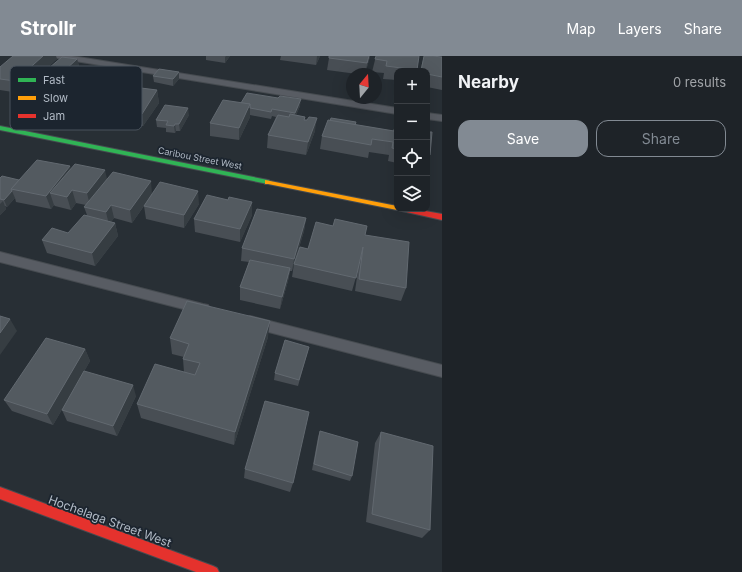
<!DOCTYPE html>
<meta charset="utf-8">
<style>
body{margin:0;font-family:Inter,sans-serif;background:#2b2f34;color:#f1f3f6}
.controls{position:absolute;right:12px;top:12px;display:grid;overflow:hidden;border-radius:8px;box-shadow:0 4px 16px #0002}
.controls button{width:36px;height:36px;display:grid;place-items:center;padding:0;border:0;border-bottom:1px solid #3c4045;background:#1e2328;color:#f1f3f6;font:20px sans-serif}
.compass{position:absolute;left:346px;top:12px;width:36px;height:36px;border-radius:50%;background:#1e2328;box-shadow:0 4px 16px #0002;rotate:18deg}
.list{margin:0;padding:0;list-style:none}
h2{display:flex;justify-content:space-between;align-items:center;height:52px;margin:0;padding:0 16px;font-size:17px}
h2 small{font-size:13px;font-weight:400;color:#a1a4a8}
.actions{display:flex;gap:8px;padding:12px 16px}
.actions a{flex:1;padding:9px 0;border:1px solid #828a93;border-radius:12px;text-align:center;font-size:14px;color:#828a93}
.actions .main{background:#828a93;color:#fff}
.icon{flex:none;width:22px;height:22px;fill:none;stroke:currentColor;stroke-width:2;stroke-linecap:round;stroke-linejoin:round}
.map{position:relative;flex:none;width:442px;height:516px;overflow:hidden}
header{display:flex;align-items:center;gap:24px;box-sizing:border-box;height:56px;padding:0 20px;background:#828a93;color:#fff}
header strong{font-size:19px}
nav{display:flex;gap:22px;margin-inline-start:auto;font-size:14px}
main{display:flex}
aside{flex:1;background:#1e2328}
.map>svg:first-child{display:block}
.lines{fill:none;stroke-linecap:round;stroke-linejoin:round}
.lane-casing{stroke:#464b50;stroke-width:2}
.fast-casing{stroke:#464b50;stroke-width:2}
.slow-casing{stroke:#464b50;stroke-width:2}
.jam-casing{stroke:#464b50;stroke-width:2}
.lane{fill:#585c63;fill-rule:evenodd}
.fast{fill:#30b455;fill-rule:evenodd}
.slow{fill:#ff9f0a;fill-rule:evenodd}
.jam{fill:#e5322d;fill-rule:evenodd}
.wall{fill:#484e54}
.shaded-wall{fill:#363d42}
.building{fill:#535a60;stroke:#626970}
.labels{text-anchor:middle;dominant-baseline:central;stroke-width:3.5;stroke-linejoin:round;paint-order:stroke}
.far-street-label{font-size:9px;fill:#b2bbc6;stroke:#1c252f}
.near-street-label{font-size:12px;fill:#b2bbc6;stroke:#1c252f}
.key{fill:#1c252f;stroke:#49525c;stroke-width:1}
.key-label{font-size:11px;fill:#b2bbc6}
</style>
<header>
<strong>Strollr</strong>
<nav><a>Map</a><a>Layers</a><a>Share</a></nav>
</header>
<main>
<div class="map">
<svg width="442" height="516" viewBox="0 0 442 516">
<rect width="100%" height="100%" fill="#282f35"/>
<g class="lines">
<g class="lane-casing">
<g id="lane">
<path d="M53 0H72L397 52V58L57 2Z"/>
<path d="M427 57 442 59V65L427 63Z"/>
<path d="M0 196 203 248 208 249 210 253 208 257 203 258 0 206Z"/>
<path d="M250 260 442 309V321L245 270 243 266 245 262Z"/>
</g>
</g>
<g class="fast-casing">
<path id="fast" d="M0 70 268 124 272 126 268 128 0 74Z"/>
</g>
<g class="slow-casing">
<path id="slow" d="M265 124 397 150V153H400L397 154 268 128H265Z"/>
</g>
<g class="jam-casing">
<g id="jam">
<path d="M398 153H414L442 158V164L402 155Z"/>
<path d="M0 431 213 510 217 512 219 516H196L0 443Z"/>
</g>
</g>
<use href="#lane" class="lane"/>
<use href="#fast" class="fast"/>
<use href="#slow" class="slow"/>
<use href="#jam" class="jam"/>
</g>
<g class="wall">
<path d="M206 0H230L225 7 206 4Z"/>
<path d="M281 0H320L316 9 280 4Z"/>
<path d="M370 0 365 18H357L327 14 329 2Z"/>
<path d="M376 0H419L417 15H397V24L383 23 384 17 372 16Z"/>
<path d="M424 0 442 1V34L427 31V15H420Z"/>
<path d="M57 3 19 37 0 34V11Z"/>
<path d="M77 3 79 10 66 22 51 19 49 12Z"/>
<path d="M179 16V23L173 30 154 26 153 20Z"/>
<path d="M69 26 71 32 57 47 26 42 24 35Z"/>
<path d="M157 34 159 47 143 70 110 65 108 53Z"/>
<path d="M110 46 97 62 67 57 65 50Z"/>
<path d="M241 47 300 50 296 59 305 61 304 64 315 75 306 99 267 92 268 79 276 61 272 60 271 63 250 59V61L239 84 210 80V67Z"/>
<path d="M189 59 180 75H176L175 77 166 76V72L157 71 156 64Z"/>
<path d="M355 69 393 75 395 70 397 71V107L388 105 389 99 369 96 368 102 320 93 322 80Z"/>
<path d="M427 76 430 99 427 107Z"/>
<path d="M71 113 152 138 199 148 184 172 146 163 144 150 132 167 114 162 111 166 115 167 118 180 95 210 47 197 42 184 68 177 87 159 84 151 86 149 76 147 71 154 55 150 54 149 51 153 16 146 15 142 7 151 5 150 6 153 0 159V122L19 124Z"/>
<path d="M228 144 252 159 240 186 195 176 194 163Z"/>
<path d="M306 162 304 175 292 215H290L288 225 280 253 240 244V231L249 206 241 205 242 192Z"/>
<path d="M365 179 406 232 401 245 355 235 358 214 352 235 292 221 294 208 308 193Z"/>
<path d="M268 281 234 389 141 362 137 348 184 316 183 303 184 301 172 298 170 282Z"/>
<path d="M309 291 298 330 274 324 275 317Z"/>
<path d="M85 293 90 305 53 369 12 355 4 344Z"/>
<path d="M136 340 117 380 67 365 62 354Z"/>
<path d="M320 375 352 420 350 425 312 414 318 381Z"/>
<path d="M381 376 430 474 422 482 366 466 375 387Z"/>
<path d="M245 413 293 427 290 436 244 422Z"/>
</g>
<g class="shaded-wall">
<path d="M43 0H56L57 3 19 37 15 25Z"/>
<path d="M226 0H230L225 7V1Z"/>
<path d="M317 0H320L316 9Z"/>
<path d="M369 0H370V1L365 18Z"/>
<path d="M77 3 79 10 66 22 64 15Z"/>
<path d="M179 16V23L173 30V23Z"/>
<path d="M69 26 71 32 57 47 55 40Z"/>
<path d="M157 34 159 47 143 70 142 58Z"/>
<path d="M109 39 110 46 97 62 95 55Z"/>
<path d="M301 43 300 50 294 64 295 57Z"/>
<path d="M250 48V61L239 84V72Z"/>
<path d="M188 52 189 59 180 75 179 68Z"/>
<path d="M317 62 315 75 306 99 308 86Z"/>
<path d="M175 68 176 75 175 77 174 70Z"/>
<path d="M70 110 74 123 50 137 54 149 51 153 46 140Z"/>
<path d="M105 114 108 127 90 150 87 137Z"/>
<path d="M151 125 152 138 132 167 130 154Z"/>
<path d="M72 134 76 147 71 154 67 141Z"/>
<path d="M12 135 15 142 7 151 4 144Z"/>
<path d="M198 135 199 148 184 172V159Z"/>
<path d="M3 145 6 153 0 159V148Z"/>
<path d="M252 146V159L240 186V173Z"/>
<path d="M111 149 114 162 109 169 106 156Z"/>
<path d="M306 162 304 175 292 215 294 203Z"/>
<path d="M115 167 118 180 95 210 92 197Z"/>
<path d="M290 212 288 225 280 253 282 241Z"/>
<path d="M10 263 17 275 0 299V277Z"/>
<path d="M270 265 268 281 234 389 235 376Z"/>
<path d="M85 293 90 305 53 369 47 358Z"/>
<path d="M133 329 136 340 117 380 113 370Z"/>
</g>
<g class="building">
<path d="M13 0H43L15 25 0 23V11Z"/>
<path d="M329 0H369L367 7 329 2Z"/>
<path d="M376 0H419L417 14 386 10 387 5 375 3Z"/>
<path d="M424 0H432L442 1V21L427 18V15H421Z"/>
<path d="M62 1 77 3 64 15 49 12Z"/>
<path d="M159 13 179 16 173 23 153 20Z"/>
<path d="M125 30 157 34 142 58 108 53Z"/>
<path d="M247 37 278 42 280 40 301 43 295 57 272 53 271 56 250 52V48L241 47Z"/>
<path d="M223 44 250 48 239 72 210 67Z"/>
<path d="M165 49 188 52 179 68H175L174 70 166 69 168 65 156 64Z"/>
<path d="M290 58 305 61 304 64H307L309 61 317 62 308 86 268 79 278 59 289 61Z"/>
<path d="M331 62 356 66 355 69 330 65Z"/>
<path d="M328 64 394 75 395 70 397 71V93L392 92 393 86 372 83 371 89 322 80Z"/>
<path d="M427 76H432L430 99 427 98Z"/>
<path d="M37 104 70 110 46 140 11 133Z"/>
<path d="M75 108 105 114 87 137 72 134 67 141 50 137Z"/>
<path d="M113 116 151 125 130 154 111 149 106 156 84 151Z"/>
<path d="M2 120 19 124 11 133 12 135 4 144 0 143V122Z"/>
<path d="M160 126 198 135 184 159 144 150Z"/>
<path d="M207 139 228 144 229 141 252 146 240 173 194 163Z"/>
<path d="M257 153 306 162 294 203 242 192Z"/>
<path d="M84 159 115 167 92 197 42 184 52 172 68 177Z"/>
<path d="M335 163 367 170 365 179 409 186 406 232 359 223 363 191 356 222 294 208 300 191 308 193 316 166 333 170Z"/>
<path d="M250 204 290 212 282 241 240 231Z"/>
<path d="M187 245 270 265 235 376 137 348 155 308 195 319 200 307 183 303 189 288 170 282Z"/>
<path d="M0 260 10 263 0 277Z"/>
<path d="M46 282 85 293 47 358 4 344Z"/>
<path d="M285 284 309 291 299 324 275 317Z"/>
<path d="M84 315 133 329 113 370 62 354Z"/>
<path d="M265 345 309 356 293 427 245 413Z"/>
<path d="M320 375 358 386 352 420 314 408Z"/>
<path d="M381 376 433 390 430 474 372 458Z"/>
</g>
<g class="labels">
<g class="far-street-label">
<text transform="translate(200 102) rotate(11)">Caribou Street West</text>
</g>
<g class="near-street-label">
<text transform="translate(110 465) rotate(20)">Hochelaga Street West</text>
</g>
</g>
<rect x="10" y="10" width="132" height="64" rx="6" class="key"/>
<rect x="18" y="22" width="18" height="4" fill="#30b455"/>
<rect x="18" y="40" width="18" height="4" fill="#ff9f0a"/>
<rect x="18" y="58" width="18" height="4" fill="#e5322d"/>
<g class="key-label">
<text x="43" y="28">Fast</text>
<text x="43" y="46">Slow</text>
<text x="43" y="64">Jam</text>
</g>
</svg>
<div class="controls">
<button>+</button>
<button>−</button>
<button><svg class="icon" aria-label="locate" viewBox="0 0 24 24"><circle cx="12" cy="12" r="6"/><path d="M12 2v4M12 18v4M2 12h4M18 12h4"/></svg></button>
<button><svg class="icon" aria-label="layers" viewBox="0 0 24 24"><path d="M12 4l9 5-9 5-9-5zM3 14l9 5 9-5"/></svg></button>
</div>
<svg class="compass" viewBox="-18 -18 36 36"><path d="M0-13l5 13h-10z" fill="#e53935"/><path d="M0 13l5-13h-10z" fill="#a1a4a8"/></svg>
</div>
<aside>
<h2>Nearby<small>0 results</small></h2>
<ul class="list">
</ul>
<div class="actions"><a class="main">Save</a><a>Share</a></div>
</aside>
</main>
